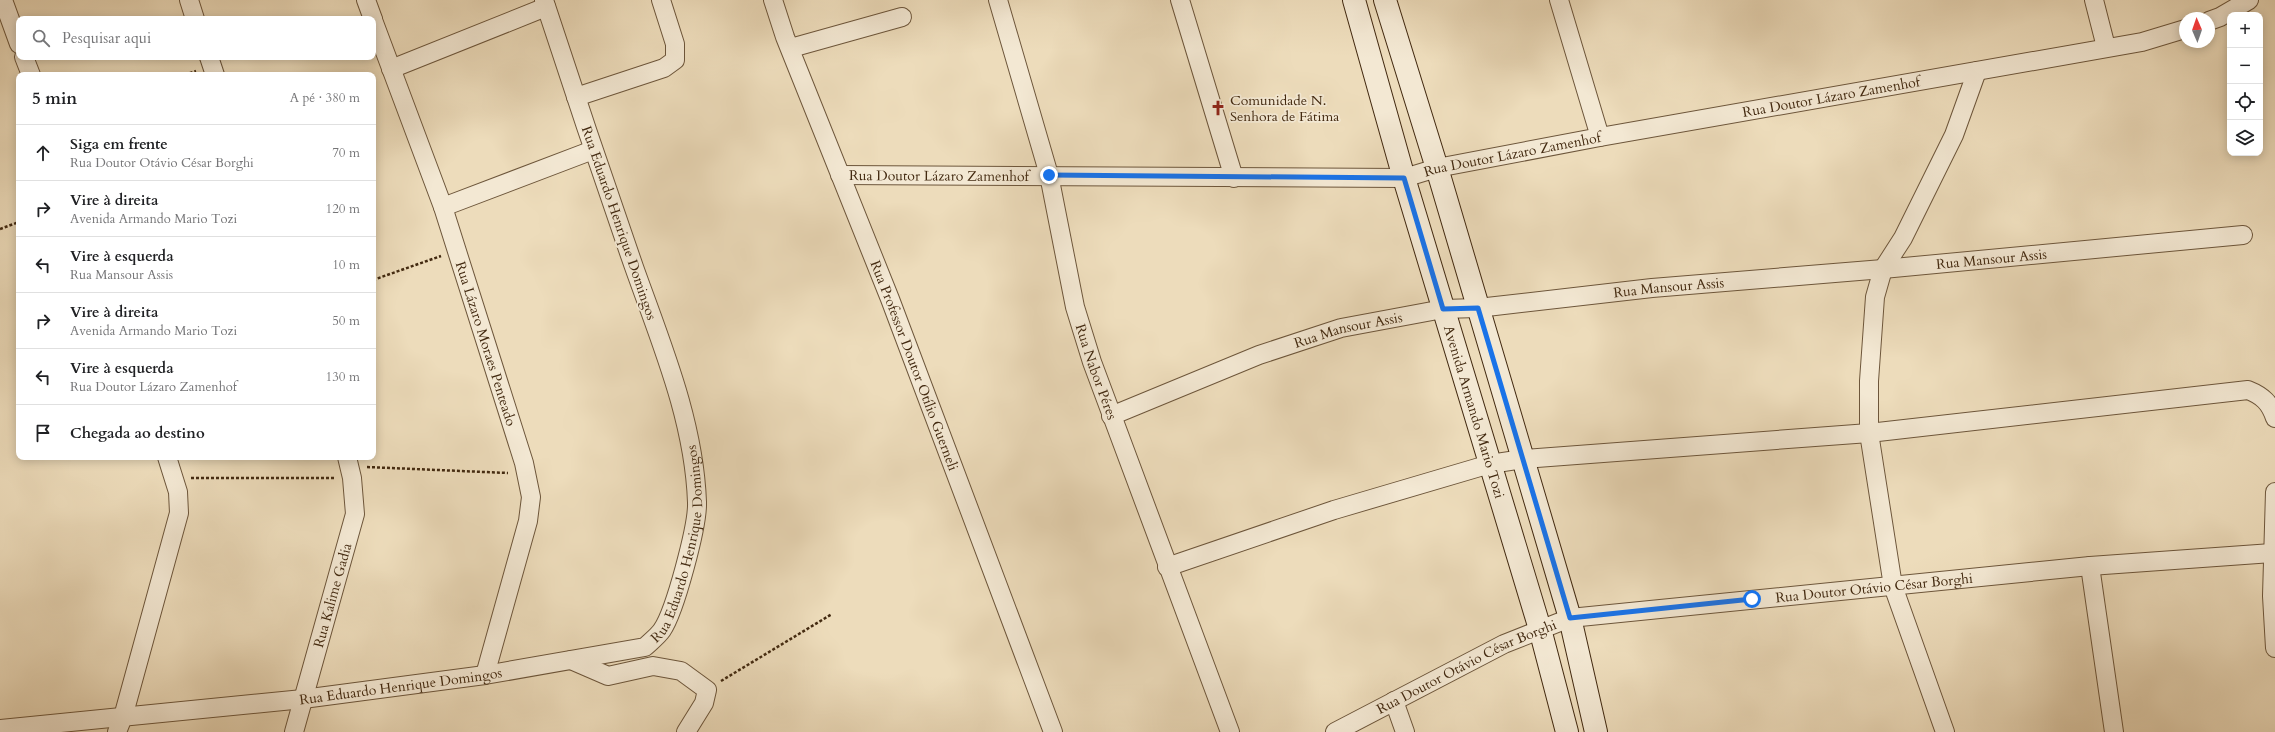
<!DOCTYPE html>
<html lang="pt">
<meta charset="utf-8">
<style>
body{margin:0;font-family:Cardo,serif;background:#f2f2f2;color:#202124}
.controls{position:absolute;right:12px;top:12px;display:grid;overflow:hidden;border-radius:8px;box-shadow:0 2px 10px #0003}
.controls button{width:36px;height:36px;display:grid;place-items:center;padding:0;border:0;border-bottom:1px solid #e0e0e0;background:#fff;color:#202124;font:20px sans-serif}
.compass{position:absolute;left:2179px;top:12px;width:36px;height:36px;border-radius:50%;background:#fff;box-shadow:0 2px 10px #0003;rotate:358deg}
.stop{position:absolute;width:12px;height:12px;margin:-9px;border:3px solid #1a73e8;border-radius:50%;background:#fff}
.stop.end{background:#1a73e8;border-color:#fff;box-shadow:0 1px 4px #0008}
.list{margin:0;padding:0;list-style:none}
h2{display:flex;justify-content:space-between;align-items:center;height:52px;margin:0;padding:0 16px;font-size:17px}
h2 small{font-size:13px;font-weight:400;color:#757577}
.list li{display:grid;grid-template-columns:26px 1fr auto;gap:12px;align-items:center;box-sizing:border-box;height:56px;padding:0 16px;border-top:1px solid #e0e0e0}
.list b{display:block;font-size:15px;white-space:nowrap}
.list p{margin:0;font-size:13px;white-space:nowrap;color:#757577}
.list em{font-size:13px;font-style:normal;color:#757577}
.icon{flex:none;width:22px;height:22px;fill:none;stroke:currentColor;stroke-width:2;stroke-linecap:round;stroke-linejoin:round}
.map{position:relative;flex:none;width:2275px;height:732px;overflow:hidden}
.search{position:absolute;background:#fff;box-shadow:0 2px 10px #0003;left:16px;top:16px;width:360px;height:44px;display:flex;align-items:center;gap:10px;box-sizing:border-box;padding:0 14px;border-radius:8px;color:#757577;font-size:15px}
.panel{position:absolute;background:#fff;box-shadow:0 2px 10px #0003;left:16px;top:72px;width:360px;height:388px;border-radius:8px}
.map>svg:first-child{display:block}
.lines{fill:none;stroke-linecap:round;stroke-linejoin:round}
.street-casing{stroke:#6d563b;stroke-width:20}
.secondary-casing{stroke:#422910;stroke-width:24}
.path{stroke:#422910;stroke-width:2.5;stroke-dasharray:3 2;stroke-linecap:butt}
.street{stroke:#f3e8d3;stroke-width:18}
.secondary{stroke:#f3e8d3;stroke-width:22}
.route{stroke:#1a73e8;stroke-width:5}
.labels{text-anchor:middle;dominant-baseline:central;stroke-width:3.5;stroke-linejoin:round;paint-order:stroke}
.street-label{font-size:14px;fill:#422910;stroke:#f3e8d3}
.poi-label{font-size:14px;fill:#422910;stroke:#f3e8d3;text-anchor:start}
</style>
<div class="map">
<svg width="2275" height="732" viewBox="0 0 2275 732">
<rect width="100%" height="100%" fill="#eddcbb"/>
<filter id="stains"><feTurbulence type="fractalNoise" baseFrequency=".005" numOctaves="4"/><feColorMatrix values="0 0 0 0 .2 0 0 0 0 .09 0 0 0 0 .02 0 0 0 .5 -.17"/></filter>
<radialGradient id="worn" r=".72"><stop offset=".6" stop-color="#630" stop-opacity="0"/><stop offset="1" stop-color="#630" stop-opacity=".3"/></radialGradient>
<g class="lines">
<g class="street-casing">
<g id="street">
<path d="M3 0 19 44"/>
<path d="M189 0 195 19"/>
<path d="M366 0 373 19"/>
<path id="s1" d="M773 0 785 37 890 299 1053 732"/>
<path id="s2" d="M998 0 1049 175 1075 307 1092 362 1230 732"/>
<path d="M1180 0 1234 178"/>
<path d="M1559 0 1600 137"/>
<path d="M2094 0 2106 47"/>
<path id="s3" d="M373 20 443 207 524 463 531 497 528 521 485 675"/>
<path d="M2209 21 2220 17 2249 0"/>
<path d="M791 48 902 17"/>
<path d="M24 57 31 75"/>
<path d="M209 57 215 75"/>
<path d="M391 69 546 7"/>
<path d="M576 97 664 68 675 60V44L661 0"/>
<path id="s4" d="M840 175 1404 178 1437 168 1600 137 2142 42 2185 29"/>
<path d="M443 207 593 150"/>
<path id="s5" d="M1111 416 1259 355 1341 328 1443 309 1478 308 1652 288 1883 269 2243 235"/>
<path d="M2275 492 2272 596 2275 648"/>
<path d="M2090 566 2114 732"/>
<path d="M1167 567 1334 510 1490 464 1523 459 1869 433 2248 390C2263 396 2270 403 2275 418"/>
<path d="M571 660 608 676 653 666 681 671 707 690 704 703 686 732"/>
<path d="M1394 701 1405 732"/>
<path id="s6" d="M0 729 303 699 485 675 645 647C650 642 658 636 662 630 675 611 698 525 697 502 694 420 661 343 634 267 603 178 573 89 544 0"/>
<path d="M117 732 123 717 179 513 178 492 167 457"/>
<path id="s7" d="M294 732 355 514 352 478 347 457"/>
<path id="s8" d="M1335 732 1504 644 1570 618 2090 566 2272 553"/>
<path d="M1945 732 1893 586 1869 433V381L1875 297 1883 269 1903 238 1954 135 1977 71"/>
</g>
</g>
<g class="secondary-casing">
<g id="secondary">
<path id="s9" d="M1354 0 1404 178 1540 629 1567 732"/>
<path d="M1385 0 1437 168 1570 618 1596 732"/>
</g>
</g>
<g class="path">
<path d="M185 75 196 71"/>
<path d="M0 229 19 222"/>
<path d="M373 280 441 256"/>
<path d="M367 467 508 473"/>
<path d="M191 478H334"/>
<path d="M721 681 832 614"/>
</g>
<use href="#street" class="street"/>
<use href="#secondary" class="secondary"/>
</g>
<g class="lines">
<path class="route" d="M1049 175 1404 178 1443 309 1478 308 1570 618 1752 599"/>
</g>
<defs>
<g id="church-bare" transform="scale(1.2)"><path d="M-1.2-6h2.4v3.5h3.3v2.4h-3.3V6h-2.4V-.1h-3.3v-2.4h3.3Z" fill="#8f2418" stroke="#f3e8d3" stroke-width="2.5" paint-order="stroke"/></g>
</defs>
<g fill-rule="evenodd">
<use href="#church-bare" x="1218" y="108"/>
</g>
<g class="labels">
<g class="street-label">
<text stroke="none"><textPath href="#s4" startOffset="999">Rua Doutor Lázaro Zamenhof</textPath></text>
<text stroke="none"><textPath href="#s4" startOffset="675">Rua Doutor Lázaro Zamenhof</textPath></text>
<text stroke="none"><textPath href="#s4" startOffset="99">Rua Doutor Lázaro Zamenhof</textPath></text>
<text transform="translate(619 223) rotate(71)">Rua Eduardo Henrique Domingos</text>
<text stroke="none"><textPath href="#s5" startOffset="901">Rua Mansour Assis</textPath></text>
<text stroke="none"><textPath href="#s5" startOffset="577">Rua Mansour Assis</textPath></text>
<text stroke="none"><textPath href="#s5" startOffset="253">Rua Mansour Assis</textPath></text>
<text stroke="none"><textPath href="#s3" startOffset="343">Rua Lázaro Moraes Penteado</textPath></text>
<text stroke="none"><textPath href="#s1" startOffset="392">Rua Professor Doutor Otílio Guerneli</textPath></text>
<text stroke="none"><textPath href="#s2" startOffset="385">Rua Nabor Péres</textPath></text>
<text stroke="none"><textPath href="#s9" startOffset="429">Avenida Armando Mario Tozi</textPath></text>
<text stroke="none"><textPath href="#s6" startOffset="763">Rua Eduardo Henrique Domingos</textPath></text>
<text stroke="none"><textPath href="#s8" startOffset="567">Rua Doutor Otávio César Borghi</textPath></text>
<text stroke="none"><textPath href="#s7" startOffset="142">Rua Kalime Gadia</textPath></text>
<text stroke="none"><textPath href="#s8" startOffset="147">Rua Doutor Otávio César Borghi</textPath></text>
<text stroke="none"><textPath href="#s6" startOffset="403">Rua Eduardo Henrique Domingos</textPath></text>
</g>
<g class="poi-label">
<text x="1230" y="100">Comunidade N.<tspan x="1230" dy="16">Senhora de Fátima</tspan></text>
</g>
</g>
<rect width="100%" height="100%" filter="url(#stains)"/>
<rect width="100%" height="100%" fill="url(#worn)"/>
</svg>
<div class="controls">
<button>+</button>
<button>−</button>
<button><svg class="icon" aria-label="locate" viewBox="0 0 24 24"><circle cx="12" cy="12" r="6"/><path d="M12 2v4M12 18v4M2 12h4M18 12h4"/></svg></button>
<button><svg class="icon" aria-label="layers" viewBox="0 0 24 24"><path d="M12 4l9 5-9 5-9-5zM3 14l9 5 9-5"/></svg></button>
</div>
<svg class="compass" viewBox="-18 -18 36 36"><path d="M0-13l5 13h-10z" fill="#e53935"/><path d="M0 13l5-13h-10z" fill="#757577"/></svg>
<div class="stop" style="left:1752px;top:599px"></div>
<div class="stop end" style="left:1049px;top:175px"></div>
<div class="search"><svg class="icon" aria-label="search" viewBox="0 0 24 24"><circle cx="10" cy="10" r="6"/><path d="M15 15l6 6"/></svg>Pesquisar aqui</div>
<section class="panel">
<h2>5 min<small>A pé · 380 m</small></h2>
<ul class="list">
<li><svg class="icon" aria-label="ahead" viewBox="0 0 24 24"><path d="M12 20V5M6 11l6-6 6 6"/></svg><div><b>Siga em frente</b><p>Rua Doutor Otávio César Borghi</p></div><em>70 m</em></li>
<li><svg class="icon" aria-label="right" viewBox="0 0 24 24"><path d="M7 20v-9h11M14 6l5 5-5 5"/></svg><div><b>Vire à direita</b><p>Avenida Armando Mario Tozi</p></div><em>120 m</em></li>
<li><svg class="icon" aria-label="left" viewBox="0 0 24 24"><path d="M17 20v-9H6M10 6l-5 5 5 5"/></svg><div><b>Vire à esquerda</b><p>Rua Mansour Assis</p></div><em>10 m</em></li>
<li><svg class="icon" aria-label="right" viewBox="0 0 24 24"><path d="M7 20v-9h11M14 6l5 5-5 5"/></svg><div><b>Vire à direita</b><p>Avenida Armando Mario Tozi</p></div><em>50 m</em></li>
<li><svg class="icon" aria-label="left" viewBox="0 0 24 24"><path d="M17 20v-9H6M10 6l-5 5 5 5"/></svg><div><b>Vire à esquerda</b><p>Rua Doutor Lázaro Zamenhof</p></div><em>130 m</em></li>
<li><svg class="icon" aria-label="arrive" viewBox="0 0 24 24"><path d="M6 21V4h12l-3 4 3 4H6"/></svg><div><b>Chegada ao destino</b></div></li>
</ul>
</section>
</div>
